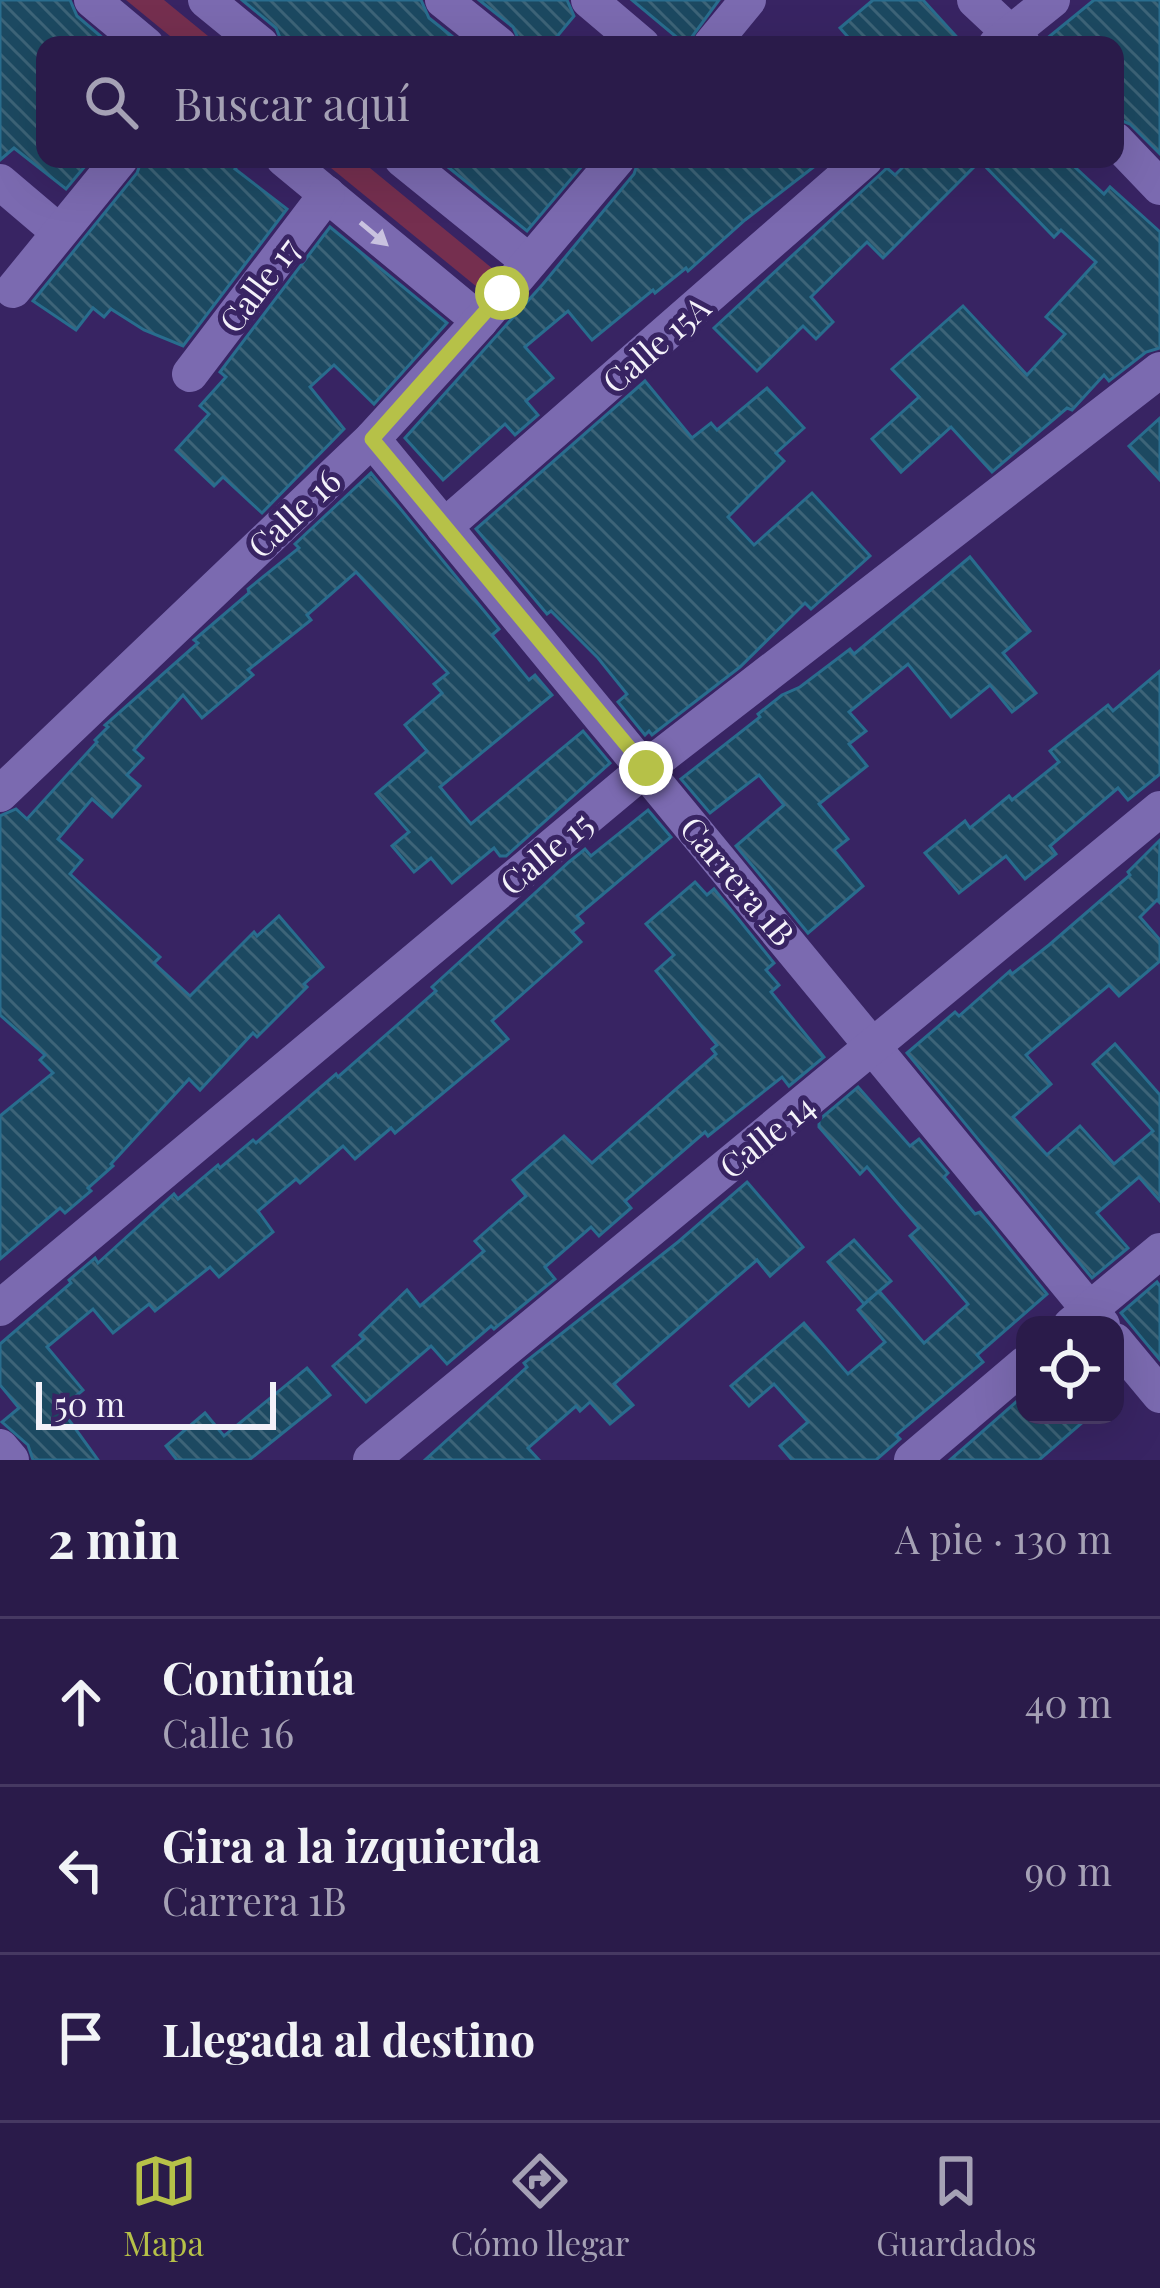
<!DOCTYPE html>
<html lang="es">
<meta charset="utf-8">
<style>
body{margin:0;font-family:"Playfair Display",serif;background:#322451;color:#f1f3f6}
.controls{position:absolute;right:36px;bottom:36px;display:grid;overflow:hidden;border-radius:24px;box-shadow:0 12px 48px #0002}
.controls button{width:108px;height:108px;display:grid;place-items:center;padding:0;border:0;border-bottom:3px solid #463962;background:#2a1b4a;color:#f1f3f6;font:60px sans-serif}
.scale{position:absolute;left:36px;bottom:30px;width:240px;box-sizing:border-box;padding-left:12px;border:6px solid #f3f1f9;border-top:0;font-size:33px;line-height:42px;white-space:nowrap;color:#f3f1f9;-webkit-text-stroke:9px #382463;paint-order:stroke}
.stop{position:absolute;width:36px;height:36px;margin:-27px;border:9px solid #b6c148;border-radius:50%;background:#fff}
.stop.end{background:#b6c148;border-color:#fff;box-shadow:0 3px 12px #0008}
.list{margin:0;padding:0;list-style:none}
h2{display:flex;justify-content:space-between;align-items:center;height:156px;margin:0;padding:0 48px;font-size:51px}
h2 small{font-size:39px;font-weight:400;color:#a5a1b5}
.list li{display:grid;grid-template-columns:78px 1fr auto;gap:36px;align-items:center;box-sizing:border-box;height:168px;padding:0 48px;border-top:3px solid #463962}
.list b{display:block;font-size:45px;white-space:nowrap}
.list p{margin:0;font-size:39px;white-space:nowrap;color:#a5a1b5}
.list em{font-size:39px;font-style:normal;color:#a5a1b5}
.icon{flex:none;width:66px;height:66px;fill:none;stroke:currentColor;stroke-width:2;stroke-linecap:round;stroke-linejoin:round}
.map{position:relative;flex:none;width:1160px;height:1460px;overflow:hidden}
.search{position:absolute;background:#2a1b4a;box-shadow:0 12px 48px #0002;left:36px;right:36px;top:36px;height:132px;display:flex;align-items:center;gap:30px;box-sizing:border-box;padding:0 42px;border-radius:24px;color:#a5a1b5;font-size:45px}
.sheet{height:660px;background:#2a1b4a}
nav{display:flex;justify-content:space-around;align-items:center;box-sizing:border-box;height:168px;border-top:3px solid #463962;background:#2a1b4a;font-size:33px;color:#a5a1b5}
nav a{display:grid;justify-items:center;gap:6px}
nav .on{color:#b6c148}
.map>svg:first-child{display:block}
.grass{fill:#752f4f}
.building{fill:url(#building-back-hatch);stroke:#296d8e;stroke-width:3}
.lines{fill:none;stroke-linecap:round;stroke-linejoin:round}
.minor{stroke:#7b6ab0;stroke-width:36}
.oneway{fill:#c9c2df}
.route{stroke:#b6c148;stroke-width:15}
.labels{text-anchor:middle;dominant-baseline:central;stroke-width:10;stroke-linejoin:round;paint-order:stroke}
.street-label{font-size:33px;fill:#f3f1f9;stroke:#382463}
</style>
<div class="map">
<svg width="1160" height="1460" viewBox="0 0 1160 1460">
<defs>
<pattern id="building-back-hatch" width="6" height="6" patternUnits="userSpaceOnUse" patternTransform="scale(3)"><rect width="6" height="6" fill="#1c4961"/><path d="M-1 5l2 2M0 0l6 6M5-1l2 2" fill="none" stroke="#3d6478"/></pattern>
</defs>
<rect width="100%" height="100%" fill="#382463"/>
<g class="grass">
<path d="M126 0H164L219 45H181Z"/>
<path d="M320 159H359L493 269 477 287Z"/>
</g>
<g class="building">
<path d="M0 0H70L77 16 111 45H45V159H91L66 189 14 148 0 160Z"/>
<path d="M242 0H421L429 18 463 45H283L276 28Z"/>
<path d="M479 0H567L574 16 550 45H521L513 27Z"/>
<path d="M632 0H719L686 45Z"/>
<path d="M873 0H923L964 45H855L840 28Z"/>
<path d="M1094 0H1160V154L1130 124 1115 118V45H1045V40Z"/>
<path d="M142 159H243L235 169 287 209 183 346 144 330 111 309 104 317 93 308 76 330 33 301 137 173Z"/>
<path d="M438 159H588L527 231Z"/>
<path d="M639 159H824L745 220 688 271 686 268 655 293 653 290 592 340 568 311 525 347 553 378 526 401 538 415 515 435 505 424 443 480 405 438 543 284 634 174Z"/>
<path d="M911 159H1066L1104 194 1110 187 1160 232V348L1146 352 1109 381 1104 375 1072 410 1067 408 992 472 951 427 901 472 872 439 919 397 892 369 963 306 1027 375 1065 334 1046 317 1096 262 1061 230 1054 237 980 161 883 258 867 242 811 297 833 322 816 339 803 326 757 371 714 328 887 168 895 175Z"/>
<path d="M330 227 447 323 374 404 334 365 310 387 344 429 262 513 223 477 214 486 176 450 209 414 200 406 226 377 220 372Z"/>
<path d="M645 381 692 438 711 423 717 430 767 388 804 428 776 453 784 461 728 517 754 545 812 493 870 556 811 609 805 603 740 667 652 735 649 731 645 735 618 702 627 694 598 658 551 611 547 614 476 529Z"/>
<path d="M1160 418V480L1129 446Z"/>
<path d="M371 473 499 629 492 635 529 680 535 675 552 695 440 787 471 824 583 731 610 763 506 856H500L494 848 452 883 431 858 414 872 392 846 409 832 376 794 427 751 405 725 442 693 434 684 448 673 356 572 307 615 311 620 248 670 253 675 202 718 183 695 134 750 143 758 127 775 140 786 112 817 92 799 58 839 82 860 70 874 160 957 154 963 190 996 254 932 257 936 279 916 323 967 304 984 307 987 257 1037 253 1033 200 1090 189 1079 111 1164 113 1166 88 1188 91 1191 65 1213 60 1208 0 1259V1116L53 1073 40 1060 45 1055 0 1015V816L16 809 27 819 97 742 95 740 108 727 105 725 198 643 194 640 249 593 248 589 299 548 295 544Z"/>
<path d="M970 557 1030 631 1003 653 1036 693 1012 712 990 685 951 717 908 664 849 712 866 731 849 744 867 766 819 804 848 839 834 850 863 886 808 933 736 846 784 805 759 775 710 813 681 779 760 717 758 714 782 695 800 687 850 649 854 654Z"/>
<path d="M1160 671V774L1128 800 1118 788 1050 846 1056 854 1025 879 1006 856 959 893 925 853 965 821 970 828 1009 796 1012 800 1059 762 1050 751 1108 705 1113 711Z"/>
<path d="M648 810 671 837 577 916 583 923 572 932 581 942 492 1021 508 1039 395 1133 391 1128 355 1159 343 1146 300 1183 296 1179 258 1211 273 1232 219 1277 210 1267 155 1311 149 1304 113 1333 93 1309 47 1347 83 1390 61 1409 98 1460H33L28 1445 2 1422 19 1408 0 1385V1344L71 1283 69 1280 95 1258 98 1263 174 1194 178 1199 218 1165 220 1168 253 1140 256 1143 336 1074 338 1077 436 991 432 987 569 862 585 849 591 856Z"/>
<path d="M1160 840 1159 902 1157 900 1140 917 1160 940V961L1119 996 1109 985 1026 1055 1051 1084 1013 1117 1047 1155 1080 1126 1114 1164 1153 1131 1093 1064 1115 1044 1160 1095V1201L1139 1177 1097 1213 1128 1248 1092 1278 907 1053 955 1012 959 1016 1010 971 1012 974 1049 945 1130 875 1128 872Z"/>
<path d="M695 882 707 895 714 889 774 963 766 970 779 985 771 992 824 1057 789 1086 782 1077 708 1136 705 1132 625 1201 631 1208 599 1236 591 1227 545 1267 555 1279 494 1329 491 1326 447 1364 431 1346 366 1402 333 1366 364 1339 360 1335 407 1290 420 1306 484 1251 475 1241 526 1196 513 1180 564 1136 592 1163 716 1054 712 1049 717 1045 656 971 674 955 646 924Z"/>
<path d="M858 1087 910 1146 919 1139 948 1173 944 1177 975 1214 980 1212 1047 1294 977 1355 983 1362 896 1435 900 1439 876 1460H792L780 1446 808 1422 774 1384 749 1406 731 1386 804 1323 848 1374 885 1342 858 1310 879 1291 924 1343 968 1304 910 1236 919 1228 867 1167 860 1174 819 1127V1120Z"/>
<path d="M747 1182 803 1247 770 1276 757 1260 614 1384 633 1405 610 1424 590 1402 580 1411 576 1406 528 1448 539 1460H425L527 1367 524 1363 678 1242Z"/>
<path d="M854 1240 891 1281 864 1304 828 1262Z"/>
<path d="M1157 1282 1160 1286V1360L1121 1313Z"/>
<path d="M307 1368 330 1395 249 1460H177L166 1446 205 1413 224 1436Z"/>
<path d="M1025 1394V1415H1091L1039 1460H950Z"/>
</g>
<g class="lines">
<g class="minor">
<path d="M92 0 146 45"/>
<path d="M206 0 261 45"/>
<path d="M443 0 499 45"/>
<path d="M589 0 642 45"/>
<path d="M975 0 1023 45"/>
<path d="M711 45 748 0"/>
<path d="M996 45 1052 0"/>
<path d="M1115 140 1160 187"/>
<path d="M284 159 480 321"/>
<path d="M402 159 528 261"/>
<path d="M0 182 59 232"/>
<path d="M13 290 120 159"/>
<path d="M190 374 327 194"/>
<path d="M372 439 1102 1325"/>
<path d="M444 527 865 159"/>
<path d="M0 794 372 439 480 321 617 159"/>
<path d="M0 1308 646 768 1160 370"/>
<path d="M1071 1325 1160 1251"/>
<path d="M1115 1341 1160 1395"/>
<path d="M0 1447 11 1460"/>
<path d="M371 1460 1160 809"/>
<path d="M912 1460 1025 1364"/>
</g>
</g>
<defs><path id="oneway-solid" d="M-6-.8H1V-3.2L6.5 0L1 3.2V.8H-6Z" transform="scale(3)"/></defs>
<use class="oneway" href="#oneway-solid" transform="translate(374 234) rotate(40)"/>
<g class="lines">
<path class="route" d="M502 293 372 439 646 768"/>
</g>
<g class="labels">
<g class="street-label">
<text transform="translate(258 284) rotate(-53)">Calle 17</text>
<text transform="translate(655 343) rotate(-41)">Calle 15A</text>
<text transform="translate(293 512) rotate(-43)">Calle 16</text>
<text transform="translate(545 852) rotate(-40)">Calle 15</text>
<text transform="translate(739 880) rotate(50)">Carrera 1B</text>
<text transform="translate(766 1135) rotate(-39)">Calle 14</text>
</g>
</g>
</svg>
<div class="controls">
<button><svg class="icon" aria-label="locate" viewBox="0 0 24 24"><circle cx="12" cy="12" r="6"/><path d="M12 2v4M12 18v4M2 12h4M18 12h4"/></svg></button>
</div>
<div class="scale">50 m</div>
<div class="stop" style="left:502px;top:293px"></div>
<div class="stop end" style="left:646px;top:768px"></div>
<div class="search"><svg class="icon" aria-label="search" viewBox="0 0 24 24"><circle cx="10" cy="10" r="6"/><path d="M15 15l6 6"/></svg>Buscar aquí</div>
</div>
<section class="sheet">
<h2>2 min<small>A pie · 130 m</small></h2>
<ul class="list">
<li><svg class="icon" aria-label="ahead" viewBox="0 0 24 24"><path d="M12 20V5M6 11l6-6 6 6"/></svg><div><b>Continúa</b><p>Calle 16</p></div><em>40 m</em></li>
<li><svg class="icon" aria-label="left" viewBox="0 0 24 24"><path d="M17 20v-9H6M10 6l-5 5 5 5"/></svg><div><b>Gira a la izquierda</b><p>Carrera 1B</p></div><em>90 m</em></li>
<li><svg class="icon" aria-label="arrive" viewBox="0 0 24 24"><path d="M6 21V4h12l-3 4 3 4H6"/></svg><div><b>Llegada al destino</b></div></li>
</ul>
</section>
<nav>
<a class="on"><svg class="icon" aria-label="map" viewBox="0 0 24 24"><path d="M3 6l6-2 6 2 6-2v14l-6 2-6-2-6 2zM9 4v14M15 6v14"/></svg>Mapa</a>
<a><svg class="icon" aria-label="directions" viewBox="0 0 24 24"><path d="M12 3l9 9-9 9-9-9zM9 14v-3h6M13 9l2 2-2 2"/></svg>Cómo llegar</a>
<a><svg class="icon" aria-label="saved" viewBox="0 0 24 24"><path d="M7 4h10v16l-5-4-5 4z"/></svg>Guardados</a>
</nav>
